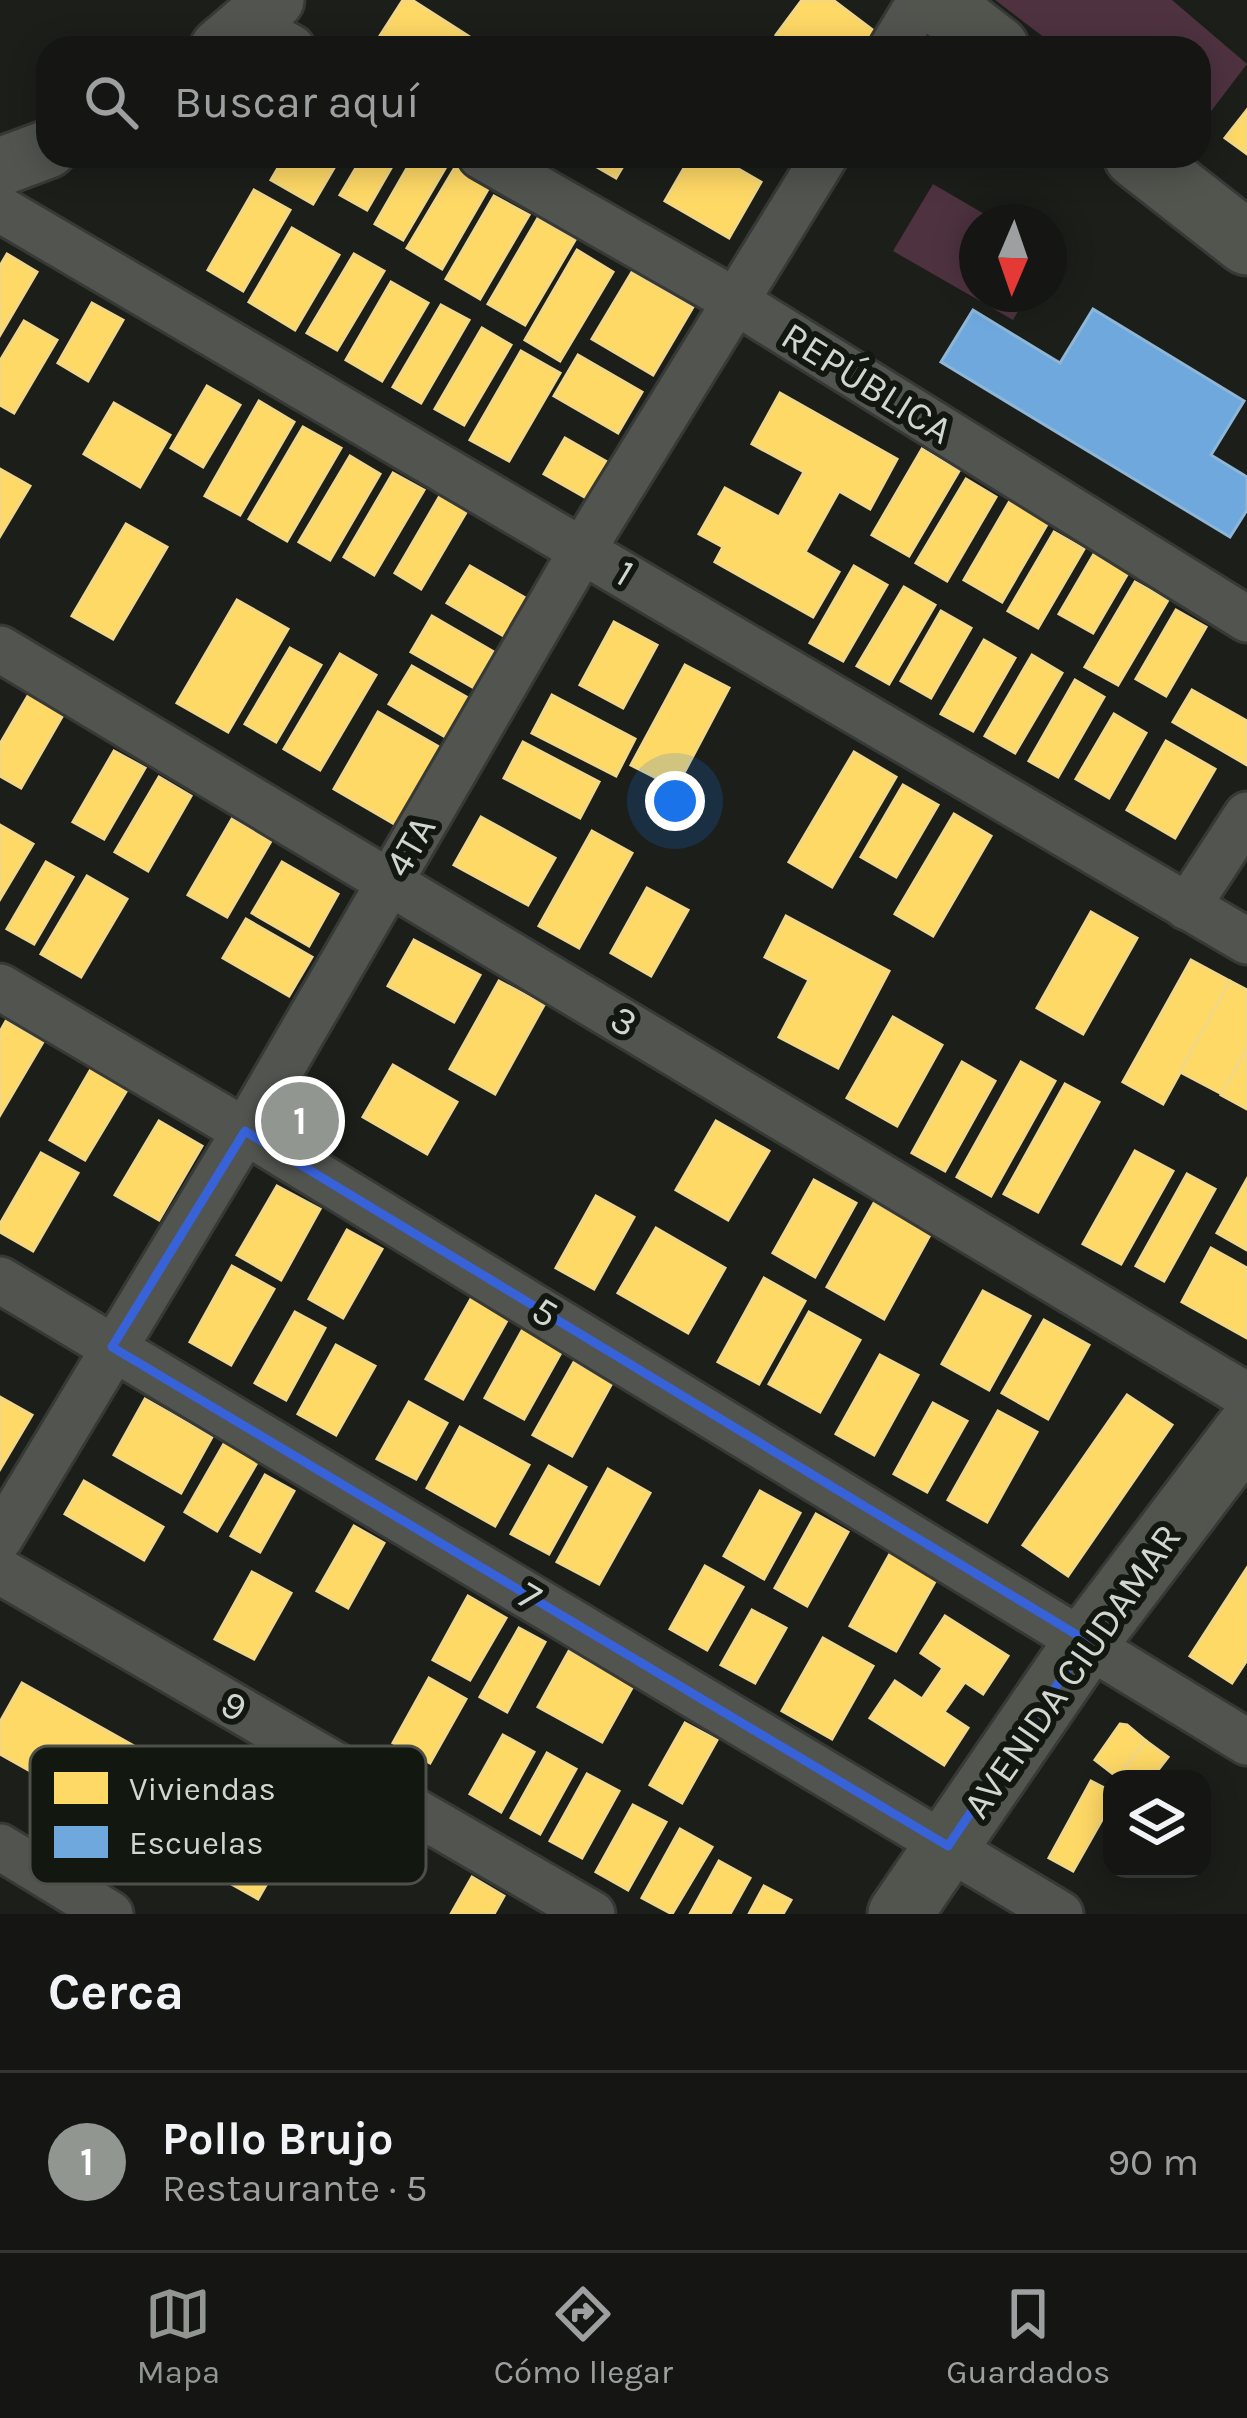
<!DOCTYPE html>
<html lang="es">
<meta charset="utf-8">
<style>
body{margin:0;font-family:Karla,sans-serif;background:#222322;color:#f1f3f6}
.controls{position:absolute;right:36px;bottom:36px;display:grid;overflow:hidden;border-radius:24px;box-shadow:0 6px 30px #0003}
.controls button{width:108px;height:108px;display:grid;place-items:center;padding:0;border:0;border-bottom:3px solid #343534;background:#151614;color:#f1f3f6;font:60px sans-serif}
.compass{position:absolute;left:959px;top:204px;width:108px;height:108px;border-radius:50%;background:#151614;box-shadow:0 6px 30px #0003;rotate:182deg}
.you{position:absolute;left:675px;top:801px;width:42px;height:42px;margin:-30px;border:9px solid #fff;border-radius:50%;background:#1a73e8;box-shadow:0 0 0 18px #1a73e833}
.badge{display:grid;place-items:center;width:78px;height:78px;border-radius:50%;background:#929690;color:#fff;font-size:39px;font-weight:700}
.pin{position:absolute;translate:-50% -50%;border:6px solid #fff;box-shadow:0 3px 12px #0006}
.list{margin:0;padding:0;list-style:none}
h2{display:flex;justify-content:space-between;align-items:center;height:156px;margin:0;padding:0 48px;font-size:51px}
h2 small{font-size:39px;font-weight:400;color:#9d9fa0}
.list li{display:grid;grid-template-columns:78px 1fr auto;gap:36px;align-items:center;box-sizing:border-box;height:180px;padding:0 48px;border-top:3px solid #343534}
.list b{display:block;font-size:45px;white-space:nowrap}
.list p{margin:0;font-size:39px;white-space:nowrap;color:#9d9fa0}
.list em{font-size:39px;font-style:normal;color:#9d9fa0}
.icon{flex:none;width:66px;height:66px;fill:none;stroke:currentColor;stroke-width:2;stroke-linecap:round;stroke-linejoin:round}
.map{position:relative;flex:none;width:1247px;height:1914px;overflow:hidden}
.search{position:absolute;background:#151614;box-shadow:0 6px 30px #0003;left:36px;right:36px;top:36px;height:132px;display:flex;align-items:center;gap:30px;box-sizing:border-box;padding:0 42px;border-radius:36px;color:#9d9fa0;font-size:45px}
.sheet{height:336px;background:#151614}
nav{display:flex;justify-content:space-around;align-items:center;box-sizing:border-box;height:168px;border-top:3px solid #343534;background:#151614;font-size:33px;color:#9d9fa0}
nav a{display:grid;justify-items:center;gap:6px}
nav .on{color:#929690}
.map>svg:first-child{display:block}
.green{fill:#4e3240}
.homes{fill:#ffd966;stroke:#f2d886;stroke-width:3}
.schools{fill:#6fa8dc;stroke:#8db6d8;stroke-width:3}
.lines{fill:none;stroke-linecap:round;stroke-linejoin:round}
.minor-casing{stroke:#373936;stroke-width:51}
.tertiary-casing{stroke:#373936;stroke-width:63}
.secondary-casing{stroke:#373936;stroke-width:69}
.minor{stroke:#525450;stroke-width:45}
.tertiary{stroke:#525450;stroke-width:57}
.secondary{stroke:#51554e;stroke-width:63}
.marked{fill:none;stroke:#3862d7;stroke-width:9;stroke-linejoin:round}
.labels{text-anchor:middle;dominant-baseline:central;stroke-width:12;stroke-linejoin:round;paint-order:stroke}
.street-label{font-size:39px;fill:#d2d6d0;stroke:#12170f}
.key{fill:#12170f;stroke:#4c5049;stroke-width:3}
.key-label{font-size:33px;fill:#d2d6d0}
</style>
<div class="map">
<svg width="1247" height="1914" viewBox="0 0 1247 1914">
<rect width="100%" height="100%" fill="#1c1e1a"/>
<g class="green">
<path d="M995 0H1172L1247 64 1199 127V48H1058Z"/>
<path d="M933 184 998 222H977V294H1028L1013 320 893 251Z"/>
</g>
<g class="homes">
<path d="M403 0H412L487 48H386L376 42Z"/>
<path d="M802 0H833L882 37 874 48H793L776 35Z"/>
<path d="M1247 110V154L1225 138Z"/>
<path d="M285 156H341L313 204 271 180Z"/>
<path d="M363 156H398L367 210 340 195Z"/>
<path d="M414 156H430L447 165 403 240 375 224Z"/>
<path d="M578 156H629L616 178Z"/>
<path d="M691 156H716L761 182 729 238 665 201Z"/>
<path d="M457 164 491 184 442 269 407 248Z"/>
<path d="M254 190 290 210 243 291 208 270Z"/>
<path d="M494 196 529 215 480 299 446 279Z"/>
<path d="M538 218 575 240 525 325 488 304Z"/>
<path d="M292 228 339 255 295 330 249 302Z"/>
<path d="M577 250 613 272 560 361 525 340Z"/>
<path d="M7 254 37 272 0 335V266Z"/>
<path d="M354 254 384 271 337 350 307 333Z"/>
<path d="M632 272 693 307 653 375 592 339Z"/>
<path d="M391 282 428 303 382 381 346 360Z"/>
<path d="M92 303 123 320 88 381 58 363Z"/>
<path d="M441 305 469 320 421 403 393 387Z"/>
<path d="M24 321 57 340 14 413 0 405V361Z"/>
<path d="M482 328 511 345 464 425 435 409Z"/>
<path d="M521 351 560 373 509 461 470 440Z"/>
<path d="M578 355 642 392 618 433 554 396Z"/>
<path d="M207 386 240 405 203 467 171 448Z"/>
<path d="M780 393 897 459 870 509 839 491 805 552 839 572 813 617 715 562 723 547 699 534 725 488 779 517 804 472 752 444Z"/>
<path d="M259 401 294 422 240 515 205 496Z"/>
<path d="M114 403 170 435 140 487 84 454Z"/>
<path d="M303 427 341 448 287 541 249 519Z"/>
<path d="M565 438 609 463 588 499 544 474Z"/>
<path d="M922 449 959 471 909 556 872 535Z"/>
<path d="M350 456 380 474 330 560 299 542Z"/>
<path d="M0 469 30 486 0 536Z"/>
<path d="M393 473 424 490 374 575 344 557Z"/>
<path d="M966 479 996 497 947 581 916 563Z"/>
<path d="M441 494 468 509 421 589 395 573Z"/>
<path d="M1011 499 1049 521 1002 602 964 580Z"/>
<path d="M126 524 167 547 113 639 72 616Z"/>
<path d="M1054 532 1084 549 1038 628 1008 611Z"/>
<path d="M1094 554 1128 573 1093 633 1059 614Z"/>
<path d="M470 566 529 600 507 638 447 603Z"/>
<path d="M854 566 887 585 843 661 810 643Z"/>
<path d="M1135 582 1168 600 1118 685 1085 667Z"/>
<path d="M904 587 935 605 889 684 857 666Z"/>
<path d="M237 600 288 629 228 732 177 703Z"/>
<path d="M1176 610 1206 627 1166 696 1136 679Z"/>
<path d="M941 611 971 628 931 698 901 681Z"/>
<path d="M432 616 494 652 474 688 411 652Z"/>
<path d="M614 622 657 645 623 708 580 685Z"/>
<path d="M984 640 1015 658 973 731 941 714Z"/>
<path d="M290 648 321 665 276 742 245 724Z"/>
<path d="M340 654 376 675 320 770 284 749Z"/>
<path d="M1032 655 1062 673 1015 753 985 736Z"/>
<path d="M685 665 729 688 676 788 631 765Z"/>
<path d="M412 666 470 699 447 738 389 704Z"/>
<path d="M1075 680 1104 697 1058 777 1029 761Z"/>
<path d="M1192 690 1247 721V765L1173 722Z"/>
<path d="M29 694 63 715 21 788 0 776V744Z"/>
<path d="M552 695 635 739 616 776 532 733Z"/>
<path d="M378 712 441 748 396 825 334 789Z"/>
<path d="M1114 714 1146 733 1109 798 1076 779Z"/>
<path d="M1166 741 1215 769 1175 838 1127 810Z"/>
<path d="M523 742 599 782 580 818 504 778Z"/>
<path d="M114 751 145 768 104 839 73 822Z"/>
<path d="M854 752 896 777 832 887 789 862Z"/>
<path d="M159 777 191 796 148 871 115 852Z"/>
<path d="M903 785 938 805 896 877 861 857Z"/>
<path d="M954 814 991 836 933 936 895 914Z"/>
<path d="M481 817 555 858 528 905 454 865Z"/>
<path d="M232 819 271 841 227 917 188 895Z"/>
<path d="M0 825 33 844 0 899Z"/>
<path d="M592 831 632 853 579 948 539 926Z"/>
<path d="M46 862 73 877 34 944 7 929Z"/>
<path d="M282 862 338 894 309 946 252 913Z"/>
<path d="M87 876 127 899 81 977 41 954Z"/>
<path d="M647 888 688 910 651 976 611 953Z"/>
<path d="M1091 912 1137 938 1083 1034 1037 1008Z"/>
<path d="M786 916 889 971 838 1068 779 1037 809 980 765 957Z"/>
<path d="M246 919 312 957 289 996 223 958Z"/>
<path d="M414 940 480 975 454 1022 388 986Z"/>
<path d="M1191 960 1230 981 1163 1104 1123 1082Z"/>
<path d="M499 981 544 1005 495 1094 450 1069Z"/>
<path d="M1230 981 1247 990V1048L1222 1094 1180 1072Z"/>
<path d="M893 1017 942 1045 897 1126 847 1098Z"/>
<path d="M6 1021 43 1042 0 1115V1032Z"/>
<path d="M1247 1048V1109L1221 1095Z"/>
<path d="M962 1062 995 1081 945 1171 912 1153Z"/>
<path d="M1021 1062 1055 1081 991 1196 957 1177Z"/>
<path d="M393 1065 457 1102 427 1154 363 1117Z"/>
<path d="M91 1069 127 1090 85 1160 50 1140Z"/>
<path d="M1065 1084 1099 1102 1038 1212 1004 1194Z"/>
<path d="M159 1121 202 1146 159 1220 115 1195Z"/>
<path d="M716 1121 769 1151 728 1220 676 1190Z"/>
<path d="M1135 1151 1173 1171 1121 1264 1083 1244Z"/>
<path d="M41 1153 78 1173 33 1251 0 1232V1224Z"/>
<path d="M1187 1174 1215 1189 1164 1281 1136 1266Z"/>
<path d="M1247 1179V1250L1217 1233Z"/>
<path d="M814 1180 856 1203 815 1277 773 1253Z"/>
<path d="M277 1186 320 1209 281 1280 237 1255Z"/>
<path d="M596 1196 634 1217 594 1289 556 1268Z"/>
<path d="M874 1203 931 1233 884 1319 827 1287Z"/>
<path d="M656 1228 725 1268 688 1333 618 1293Z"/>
<path d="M347 1230 382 1249 343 1318 309 1299Z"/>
<path d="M1211 1248 1247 1268V1338L1182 1302Z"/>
<path d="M232 1266 274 1289 231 1365 190 1342Z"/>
<path d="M764 1278 805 1301 759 1384 718 1362Z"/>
<path d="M983 1291 1030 1316 989 1390 942 1364Z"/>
<path d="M472 1297 509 1317 463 1399 426 1379Z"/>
<path d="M295 1312 325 1328 286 1400 255 1383Z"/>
<path d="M809 1312 860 1340 820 1412 769 1384Z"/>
<path d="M1044 1320 1089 1345 1048 1419 1002 1393Z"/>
<path d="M524 1327 563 1349 524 1419 485 1398Z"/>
<path d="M336 1345 375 1366 336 1435 298 1414Z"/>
<path d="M880 1355 918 1375 874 1455 836 1434Z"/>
<path d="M574 1362 612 1383 572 1456 533 1435Z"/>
<path d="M1127 1395 1172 1425 1068 1576 1023 1545Z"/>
<path d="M0 1397 32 1415 0 1469Z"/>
<path d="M145 1399 212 1437 181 1493 114 1455Z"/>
<path d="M409 1402 447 1423 416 1479 377 1459Z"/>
<path d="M933 1403 967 1421 927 1492 894 1474Z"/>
<path d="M998 1411 1037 1432 987 1522 948 1500Z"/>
<path d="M460 1427 529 1465 495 1526 427 1488Z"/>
<path d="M225 1442 258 1461 217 1531 185 1512Z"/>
<path d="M549 1466 586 1487 549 1554 511 1534Z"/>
<path d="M608 1469 650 1493 599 1584 557 1562Z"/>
<path d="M265 1475 294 1491 260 1552 231 1536Z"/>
<path d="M84 1481 163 1527 144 1560 65 1514Z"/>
<path d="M760 1491 800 1513 764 1579 724 1556Z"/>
<path d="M816 1514 848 1532 807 1606 775 1588Z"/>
<path d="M354 1526 384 1543 348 1608 317 1591Z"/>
<path d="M891 1552 937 1578 896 1651 850 1626Z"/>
<path d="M705 1566 743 1587 707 1650 670 1629Z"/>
<path d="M1247 1568V1660L1232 1683 1190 1656Z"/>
<path d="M252 1572 291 1593 254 1659 215 1639Z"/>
<path d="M468 1596 506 1618 470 1680 433 1660Z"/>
<path d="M752 1610 786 1628 755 1683 721 1665Z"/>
<path d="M945 1616 1008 1656 983 1694 965 1682 944 1712 968 1728 944 1765 870 1718 895 1681 922 1699 943 1668 921 1653Z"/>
<path d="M519 1628 545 1642 507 1712 480 1697Z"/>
<path d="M823 1638 873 1666 832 1739 782 1711Z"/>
<path d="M569 1651 633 1686 602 1742 538 1707Z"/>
<path d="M429 1678 466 1699 430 1763 393 1743Z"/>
<path d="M22 1683 294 1836 258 1899 0 1754V1722Z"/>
<path d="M685 1723 717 1740 682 1803 650 1785Z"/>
<path d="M1120 1724 1127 1725 1146 1741 1117 1777 1095 1760Z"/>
<path d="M503 1735 534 1752 501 1812 470 1794Z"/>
<path d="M1146 1741 1168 1757 1151 1779H1119L1117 1777Z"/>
<path d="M547 1753 576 1769 540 1834 511 1818Z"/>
<path d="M587 1774 619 1791 582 1858 550 1841Z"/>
<path d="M1091 1781 1112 1792V1802L1073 1871 1049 1858Z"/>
<path d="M633 1805 666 1822 628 1890 596 1872Z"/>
<path d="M680 1829 712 1847 672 1914 642 1898Z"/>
<path d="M719 1861 750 1878 730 1914H690Z"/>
<path d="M472 1877 504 1896 494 1914H451Z"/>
<path d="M764 1886 791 1900 783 1914H749Z"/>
</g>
<path class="schools" d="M1093 309 1244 401 1211 455 1247 477V510L1230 537 941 362 973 310 1060 363Z"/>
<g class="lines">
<g class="minor-casing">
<g id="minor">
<path d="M250 24 292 48"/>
<path d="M892 48 921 0"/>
<path d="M481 156 735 301 1247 619"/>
<path d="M0 209 1247 941"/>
<path d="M0 649 1247 1396"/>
<path d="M1187 907 1247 815"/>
<path d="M0 987 245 1131 1247 1742"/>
<path d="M0 1280 1060 1914"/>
<path d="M0 1538 245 1131 583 549 825 156"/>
<path d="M0 1571 592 1914"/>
<path d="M0 1847 110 1914"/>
</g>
</g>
<g class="tertiary-casing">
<g id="tertiary">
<path d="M219 48 275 0"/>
<path d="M0 167 48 149"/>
</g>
</g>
<g class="secondary-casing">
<g id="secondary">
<path d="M935 0 997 48"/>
<path d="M1136 156 1247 243"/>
<path d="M900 1914 1087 1641 1247 1430"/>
</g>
</g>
<use href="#minor" class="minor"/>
<use href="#tertiary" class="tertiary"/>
<use href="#secondary" class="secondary"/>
</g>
<path class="marked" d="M245 1131 1087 1641 948 1846 112 1347Z"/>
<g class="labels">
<g class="street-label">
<text transform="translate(867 383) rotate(32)">REPÚBLICA</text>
<text transform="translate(625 573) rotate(31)">1</text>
<text transform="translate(410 846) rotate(-60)">4TA</text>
<text transform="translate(624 1021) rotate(31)">3</text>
<text transform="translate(545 1312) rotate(31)">5</text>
<text transform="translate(530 1596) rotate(31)">7</text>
<text transform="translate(1072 1671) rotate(-55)">AVENIDA CIUDAMAR</text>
<text transform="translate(234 1706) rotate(30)">9</text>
</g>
</g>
<rect x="30" y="1746" width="396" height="138" rx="18" class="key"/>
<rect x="54" y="1772" width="54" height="32" fill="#ffd966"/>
<rect x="54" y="1826" width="54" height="32" fill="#6fa8dc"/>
<g class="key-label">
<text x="129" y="1800">Viviendas</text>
<text x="129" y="1854">Escuelas</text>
</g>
</svg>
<div class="controls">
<button><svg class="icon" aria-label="layers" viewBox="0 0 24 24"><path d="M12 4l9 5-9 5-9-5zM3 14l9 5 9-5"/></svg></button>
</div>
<svg class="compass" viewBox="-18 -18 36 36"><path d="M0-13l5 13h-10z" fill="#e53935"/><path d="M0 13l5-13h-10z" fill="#9d9fa0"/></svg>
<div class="you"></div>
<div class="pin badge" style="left:300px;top:1121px">1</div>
<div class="search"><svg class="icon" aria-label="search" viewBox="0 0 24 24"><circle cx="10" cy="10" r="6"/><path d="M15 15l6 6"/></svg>Buscar aquí</div>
</div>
<section class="sheet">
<h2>Cerca<small></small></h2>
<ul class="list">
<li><span class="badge">1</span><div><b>Pollo Brujo</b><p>Restaurante · 5</p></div><em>90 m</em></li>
</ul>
</section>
<nav>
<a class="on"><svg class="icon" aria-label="map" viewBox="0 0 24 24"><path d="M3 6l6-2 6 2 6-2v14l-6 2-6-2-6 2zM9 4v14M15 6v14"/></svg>Mapa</a>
<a><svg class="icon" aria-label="directions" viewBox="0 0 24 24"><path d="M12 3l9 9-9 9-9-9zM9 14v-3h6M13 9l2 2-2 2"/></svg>Cómo llegar</a>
<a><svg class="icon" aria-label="saved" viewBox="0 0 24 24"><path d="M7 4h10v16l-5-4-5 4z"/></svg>Guardados</a>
</nav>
